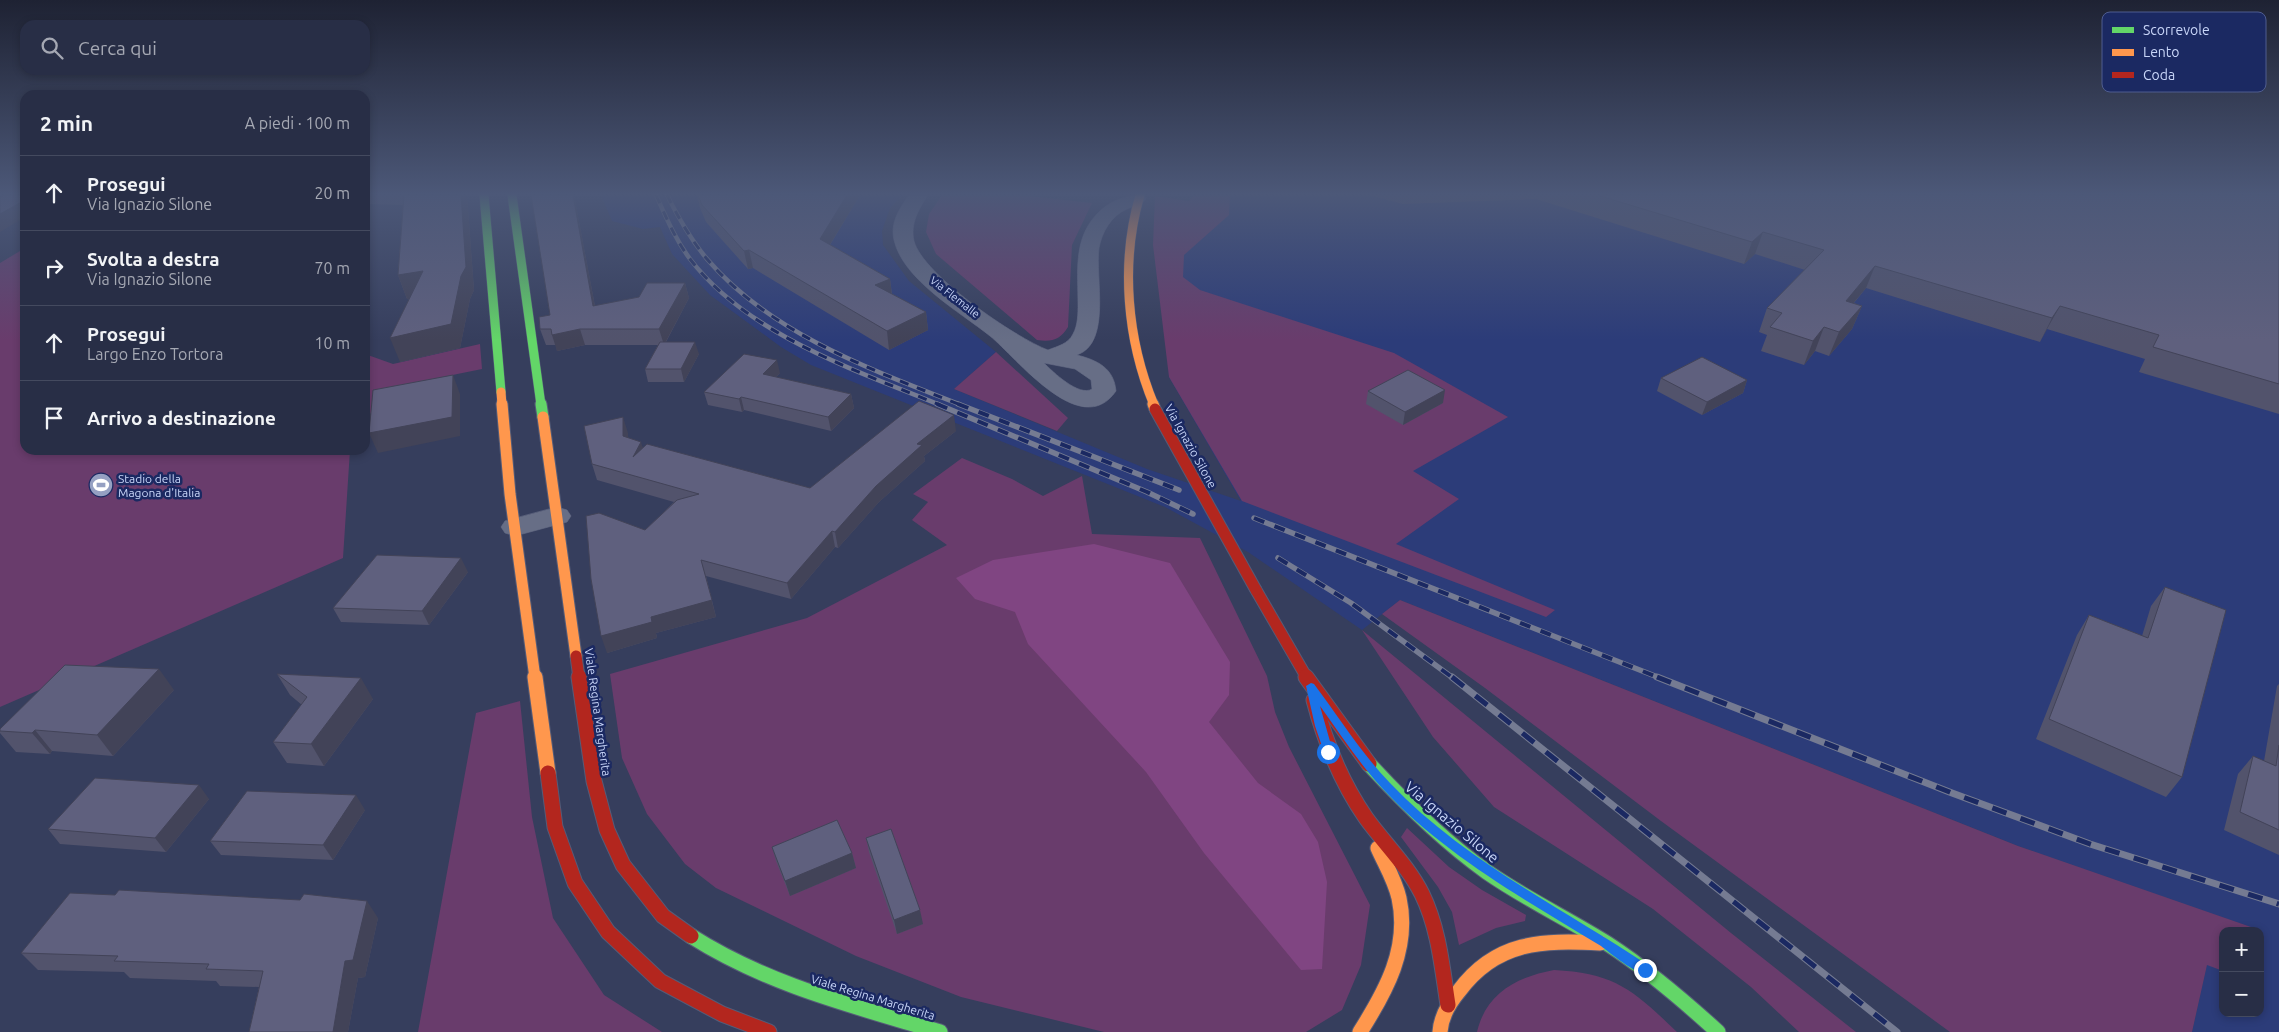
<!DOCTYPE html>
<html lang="it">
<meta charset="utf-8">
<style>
body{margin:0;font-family:Ubuntu,sans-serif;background:#30364d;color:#f1f3f6}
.controls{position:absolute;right:15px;bottom:15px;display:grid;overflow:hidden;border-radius:10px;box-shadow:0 2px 8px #0003}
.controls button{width:45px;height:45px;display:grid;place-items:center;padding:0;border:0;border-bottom:1px solid #444a5f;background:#282e46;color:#f1f3f6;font:25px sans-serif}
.stop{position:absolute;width:15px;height:15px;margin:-11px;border:4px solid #1a73e8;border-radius:50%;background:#fff}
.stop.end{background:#1a73e8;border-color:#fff;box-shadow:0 1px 5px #0008}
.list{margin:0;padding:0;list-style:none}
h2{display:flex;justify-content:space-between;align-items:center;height:65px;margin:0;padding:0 20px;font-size:21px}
h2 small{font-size:16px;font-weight:400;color:#a5a8b3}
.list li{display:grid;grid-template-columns:32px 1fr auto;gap:15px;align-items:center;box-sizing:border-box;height:75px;padding:0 20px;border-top:1px solid #444a5f}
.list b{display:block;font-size:19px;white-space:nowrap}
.list p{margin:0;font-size:16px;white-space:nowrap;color:#a5a8b3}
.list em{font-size:16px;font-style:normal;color:#a5a8b3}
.icon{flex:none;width:28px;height:28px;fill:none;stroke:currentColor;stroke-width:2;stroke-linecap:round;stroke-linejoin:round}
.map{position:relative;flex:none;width:2279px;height:1032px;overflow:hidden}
.search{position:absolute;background:#282e46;box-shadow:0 2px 8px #0003;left:20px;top:20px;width:350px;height:55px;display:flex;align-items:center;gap:12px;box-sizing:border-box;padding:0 18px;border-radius:15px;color:#a5a8b3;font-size:19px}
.panel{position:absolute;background:#282e46;box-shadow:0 2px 8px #0003;left:20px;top:90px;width:350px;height:365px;border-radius:15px}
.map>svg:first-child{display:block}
.built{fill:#2c3c79}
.green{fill:#693c6c}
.forest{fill:#804582}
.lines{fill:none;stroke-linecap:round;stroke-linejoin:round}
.street-casing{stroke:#555c78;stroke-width:1}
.fast-far2-casing{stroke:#555c78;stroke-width:10}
.fast-far1-casing{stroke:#555c78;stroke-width:13}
.fast-casing{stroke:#555c78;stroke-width:17}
.slow-far2-casing{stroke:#555c78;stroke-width:10}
.slow-far1-casing{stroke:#555c78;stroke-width:13}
.slow-casing{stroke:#555c78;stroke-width:17}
.jam-far1-casing{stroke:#555c78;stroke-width:13}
.jam-casing{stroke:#555c78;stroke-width:17}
.street{fill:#676e86;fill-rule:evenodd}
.fast-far2{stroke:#63d668;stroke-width:9}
.fast-far1{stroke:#63d668;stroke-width:11}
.fast{stroke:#63d668;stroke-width:15}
.slow-far2{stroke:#ff974d;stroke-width:9}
.slow-far1{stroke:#ff974d;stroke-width:11}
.slow{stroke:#ff974d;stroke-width:15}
.jam-far1{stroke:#b3261e;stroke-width:11}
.jam{stroke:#b3261e;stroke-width:15}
.rail-far2-casing{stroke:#757b92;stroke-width:4.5}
.rail-far1-casing{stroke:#757b92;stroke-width:5.5}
.rail-casing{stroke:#757b92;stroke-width:7}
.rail-far2{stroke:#1b2962;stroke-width:3;stroke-dasharray:9;stroke-linecap:butt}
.rail-far1{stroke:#1b2962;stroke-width:4;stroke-dasharray:11;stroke-linecap:butt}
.rail{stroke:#1b2962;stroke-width:5;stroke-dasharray:15;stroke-linecap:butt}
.jam-bridge-casing{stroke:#555c78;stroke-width:13;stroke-linecap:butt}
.jam-bridge{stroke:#b3261e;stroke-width:11}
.wall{fill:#52536c}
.shaded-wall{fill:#424358}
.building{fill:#5f607e;stroke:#424358}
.route{fill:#1a73e8}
.labels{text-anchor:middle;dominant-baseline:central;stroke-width:5;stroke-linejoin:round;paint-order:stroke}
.far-street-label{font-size:11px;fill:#c8d5f8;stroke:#1b2962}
.street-label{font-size:12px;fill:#c8d5f8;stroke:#1b2962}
.poi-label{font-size:12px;fill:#c8d5f8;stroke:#1b2962;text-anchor:start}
.near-street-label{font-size:15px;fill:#c8d5f8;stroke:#1b2962}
.key{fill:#1b2962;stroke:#4f5d8f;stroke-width:1}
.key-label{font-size:14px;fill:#c8d5f8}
</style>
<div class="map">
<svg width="2279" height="1032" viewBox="0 0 2279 1032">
<rect width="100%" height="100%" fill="#363e5d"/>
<path class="built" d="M601 195H902L890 208 882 231 883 245 909 281 996 352 954 389 1147 469 1241 501 1169 377 1164 250 1226 195H2279V1032H2192L2207 964 2223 971V1013H2260V931H2250V927L2018 846 1400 600 1362 630 1248 552 1165 507 811 365 781 347 710 295 672 254 660 227 643 229 612 221Z"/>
<g class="green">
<path d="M942 195H1021L1092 203 1072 245 1068 327C1060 340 1052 342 1037 340L936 254 926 232 929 214Z"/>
<path d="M1194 195H1230L1229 215 1184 255 1183 277 1200 290 1394 353 1508 417 1413 471 1459 499 1396 544 1555 610 1546 617 1242 501 1169 377 1153 245 1155 196 1189 201Z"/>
<path d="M25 248V450H350L343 558 0 707V263Z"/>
<path d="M480 344 482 369 423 381 365 417V354L393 364Z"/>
<path d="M996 352 1068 418 1057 431 954 389Z"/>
<path d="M962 458 1012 479 1043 496 1082 476 1092 534 1200 538 1267 676 1275 712 1289 747 1370 905 1361 965 1342 1010 1306 1032H1104L961 997 856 956 716 888 685 864 647 814 622 758 610 674 807 618 947 545 912 520 928 502 913 494Z"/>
<path d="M1400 600 2018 846 2251 927 2250 931H2223V971L2207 965 2192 1032H1950L1661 821 1485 688 1382 614Z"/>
<path d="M1362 630 1731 933 1856 1032H1799L1751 987 1653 909 1494 807 1433 737Z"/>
<path d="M520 701 532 817 553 918 604 995 662 1032H418L476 713Z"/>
<path d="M1407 828 1449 867 1482 890 1526 915 1525 921 1496 928 1459 945 1452 912 1438 887 1401 837Z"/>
<path d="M1554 970C1616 973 1634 991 1677 1032H1477C1486 993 1517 977 1554 970Z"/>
</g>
<path class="forest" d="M1094 544 1170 563 1230 662 1229 695 1209 722 1258 783 1301 814 1318 842 1327 882 1322 969 1301 970 1204 853 1146 772 1028 644 1015 612 975 599 956 578 993 560Z"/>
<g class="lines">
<g class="street-casing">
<g id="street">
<path d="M909 195H928C919 209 910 223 914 241 923 275 1016 338 1048 350 1058 346 1068 344 1073 334 1078 325 1078 313 1078 304 1078 273 1073 240 1096 215 1109 201 1124 195 1144 195L1146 199C1142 205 1134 206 1127 209 1111 216 1102 232 1099 248 1095 277 1112 343 1077 355 1097 360 1114 368 1116 391 1081 442 1016 357 990 336 960 312 903 280 894 240 890 223 899 209 909 195ZM1044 363 1075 369 1091 380 1092 389C1079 397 1053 372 1044 363Z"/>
<path d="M557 507 567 510 571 516 567 522 515 536 505 533 501 527 505 521Z"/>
</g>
</g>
<g class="fast-far2-casing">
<g id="fast-far2">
<path d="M484 195 501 392"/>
<path d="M512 195 541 405"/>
</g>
</g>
<g class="fast-far1-casing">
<path id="fast-far1" d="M541 404 543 417"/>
</g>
<g class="fast-casing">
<g id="fast">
<path d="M1369 764C1405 803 1443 841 1487 872 1526 899 1568 919 1608 944 1648 970 1683 1000 1718 1032"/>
<path d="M691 936C768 985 854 1006 940 1032"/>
</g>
</g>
<g class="slow-far2-casing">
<g id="slow-far2">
<path d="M1140 195C1120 263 1127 340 1154 405"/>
<path d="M501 392 502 405"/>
</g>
</g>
<g class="slow-far1-casing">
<g id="slow-far1">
<path d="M502 404 510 494 535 678"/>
<path d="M1153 404 1155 409"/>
<path d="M543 417 576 656"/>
</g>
</g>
<g class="slow-casing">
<g id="slow">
<path d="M535 677 548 773"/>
<path d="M1360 1032C1386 991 1410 948 1399 898 1395 880 1385 864 1378 848"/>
<path d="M1440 1032C1441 1016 1449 1003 1459 991 1496 941 1542 940 1600 943"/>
</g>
</g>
<g class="jam-far1-casing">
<g id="jam-far1">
<path d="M1256 590 1307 678"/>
<path d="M576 656 579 678"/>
</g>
</g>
<g class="jam-casing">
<g id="jam">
<path d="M579 677 594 781 607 830 623 865 663 916 691 936"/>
<path d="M1306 677 1369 764"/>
<path d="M1314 700C1325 742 1341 782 1366 818 1384 843 1408 866 1422 894 1439 929 1442 967 1448 1005"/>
<path d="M548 773 555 827 575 883 608 932 660 981 722 1014 769 1032"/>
</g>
</g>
<use href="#street" class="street"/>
<use href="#fast-far2" class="fast-far2"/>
<use href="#fast-far1" class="fast-far1"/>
<use href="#fast" class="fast"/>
<use href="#slow-far2" class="slow-far2"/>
<use href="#slow-far1" class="slow-far1"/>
<use href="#slow" class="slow"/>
<use href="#jam-far1" class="jam-far1"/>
<use href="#jam" class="jam"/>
<g class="rail-far2-casing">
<g id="rail-far2">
<path d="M656 195C666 217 675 239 690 259 748 335 855 370 940 405"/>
<path d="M667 195C678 217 691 240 707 259 771 334 872 370 961 405"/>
</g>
</g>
<g class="rail-far1-casing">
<g id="rail-far1">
<path d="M937 404 1147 492 1193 514"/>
<path d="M958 404 1179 490"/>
<path d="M1254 518 1660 678"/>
<path d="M1278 558 1351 603 1453 678"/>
</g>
</g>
<g class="rail-casing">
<g id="rail">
<path d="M1452 677 1897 1032"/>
<path d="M1657 677 1952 793 2090 844 2279 904"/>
</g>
</g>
<use href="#rail-far2" class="rail-far2"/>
<use href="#rail-far1" class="rail-far1"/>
<use href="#rail" class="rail"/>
<g class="jam-bridge-casing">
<path id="jam-bridge" d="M1155 409 1256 590"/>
</g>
<use href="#jam-bridge" class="jam-bridge"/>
</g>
<g class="wall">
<path d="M365 195H467L474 290 470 299 460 348 400 362 409 298 407 299 398 275 403 205 368 204Z"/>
<path d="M574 195 595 306 639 297 685 283 689 298 666 342 699 354 684 382H648L645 369 658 345H585L557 351 556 345H546L540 329 550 315Z"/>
<path d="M697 195H860L830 245 890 279 892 294 926 312 928 330 889 350 753 268 748 269 706 222 700 208Z"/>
<path d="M1369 195H2279V414L2139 372 2145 359 2047 329 2040 342 1866 288 1854 303 1862 306 1852 329 1829 356 1815 351 1804 365 1761 351 1767 335 1759 332 1767 308 1805 270 1755 254 1744 264 1536 199 1403 204Z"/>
<path d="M780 373 776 377 851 394 854 408 831 431 744 410 742 412 708 405 704 392Z"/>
<path d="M1661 378 1747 380 1743 393 1702 415 1657 391Z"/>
<path d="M1368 391 1443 403 1403 425 1366 404Z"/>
<path d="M956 431 924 456 925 461 879 502 838 548 835 547 791 599 706 576 716 617 656 633 657 638 607 653 645 530 674 502 597 480 592 464 628 433V438L643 448 810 488Z"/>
<path d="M468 572 429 625 341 622 333 608Z"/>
<path d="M2165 587 2182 777 2166 797 2036 739 2077 635 2089 615 2142 636 2151 606Z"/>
<path d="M277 674 373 699 324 766 287 763 273 742 302 705 290 695Z"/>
<path d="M2279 684V855L2224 830 2238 774 2253 756 2264 761 2277 686Z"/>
<path d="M174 690 113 756 52 751 50 754 16 752 0 733V729Z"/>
<path d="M209 799 166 852 60 844 48 829Z"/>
<path d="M365 810 333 860 221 855 210 841Z"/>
<path d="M866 838 923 924 897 934 869 852Z"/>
<path d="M772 847 852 853 856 868 790 896 776 861Z"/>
<path d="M378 918 365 977 358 978 348 1032H249L259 987 220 986 216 981 130 978 124 972 38 970 21 953Z"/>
</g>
<g class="shaded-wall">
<path d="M461 195H467L474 290 470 299 460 348 400 362 390 338Z"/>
<path d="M573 195H574L598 322 593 306Z"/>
<path d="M847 195H860L823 256 820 239Z"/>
<path d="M25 200V217L0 232V214Z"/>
<path d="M1763 232 1755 254 1744 264 1752 242Z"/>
<path d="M749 250 753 268 748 269 744 251Z"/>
<path d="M1875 266 1866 288 1836 324 1846 301Z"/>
<path d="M423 271 432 294 407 299 398 275Z"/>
<path d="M890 279 892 297 875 285Z"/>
<path d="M685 283 689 298 664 345 659 329Z"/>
<path d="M1862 306 1852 329 1829 356 1839 332Z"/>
<path d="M2060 306 2047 329 2040 342 2052 318Z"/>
<path d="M926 312 928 330 889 350 887 331Z"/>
<path d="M1824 327 1815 351 1804 365 1813 341Z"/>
<path d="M580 329 585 345 557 351 552 335Z"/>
<path d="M695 342 699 354 684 382 681 369Z"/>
<path d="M777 360 780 373 766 387 763 374Z"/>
<path d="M453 375 460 394V436L378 453 369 433Z"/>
<path d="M1747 380 1743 393 1702 415 1707 402Z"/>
<path d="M1445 390 1443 403 1403 425 1405 412Z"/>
<path d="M851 394 854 408 831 431 828 417Z"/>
<path d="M741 397 744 410 742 412 739 399Z"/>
<path d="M954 415 956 431 924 456 925 461 879 502 838 548 835 532 876 486 917 444Z"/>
<path d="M623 417 628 433V452L623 436Z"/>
<path d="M641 442 646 458 633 457Z"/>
<path d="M832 531 835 547 791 599 787 583Z"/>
<path d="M461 558 468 572 429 625 422 611Z"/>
<path d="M701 560 716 617 656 633 657 638 607 653 601 636Z"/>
<path d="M159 669 174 690 113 756 97 735Z"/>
<path d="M361 678 373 699 324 766 311 744Z"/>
<path d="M35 730 52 751 50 754 32 733Z"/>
<path d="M199 785 209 799 166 852 155 838Z"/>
<path d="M356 795 365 810 333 860 323 845Z"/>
<path d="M852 853 856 868 790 896 785 881Z"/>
<path d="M367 901 378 918 365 977 358 978 348 1032H333L345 961Z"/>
<path d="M920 910 923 924 897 934 894 920Z"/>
</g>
<g class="building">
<path d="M4 195H25V200L0 214V198Z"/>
<path d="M404 195H461L466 267 461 276 451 324 390 338 423 271 398 275Z"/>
<path d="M531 195H573L593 306 639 297 647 283H685L659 329H580L552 335 551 329H540L539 317 550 315Z"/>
<path d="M698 195H847L820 239 890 279 875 285 926 312 887 331 749 250 744 251 702 205Z"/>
<path d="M1597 195H2279V384L2153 347 2159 335 2060 306 2052 318 1875 266 1846 301 1862 306 1839 332 1824 327 1813 341 1770 327 1782 313 1767 308 1824 250 1763 232 1752 242Z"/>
<path d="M660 342H695L681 369H645Z"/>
<path d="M744 354 777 360 763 374 851 394 828 417 741 397 739 399 704 392Z"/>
<path d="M1702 357 1747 380 1707 402 1661 378Z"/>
<path d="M1408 370 1445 390 1405 412 1368 391Z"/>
<path d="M453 375 452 417 369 433 373 390Z"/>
<path d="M919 401 954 415 917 444 922 445 876 486 835 532 832 531 787 583 701 560 712 600 651 617 652 622 601 636 591 579 586 516 599 513 645 530 677 500 699 494 592 464 584 426 623 417V436L641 442 633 457 647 444 810 488Z"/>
<path d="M377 555 461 558 422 611 333 608Z"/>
<path d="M2165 587 2226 610 2182 777 2049 719 2089 615 2148 638Z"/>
<path d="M65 665 159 669 97 735 35 730 32 733 0 731V729Z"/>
<path d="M277 674 361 678 311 744 273 742 307 697Z"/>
<path d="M2279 745V830L2240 812 2253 756 2276 766Z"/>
<path d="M95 778 199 785 155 838 48 829Z"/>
<path d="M247 791 356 795 323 845 210 841Z"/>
<path d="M837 820 852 853 785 881 772 847Z"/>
<path d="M891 829 920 910 894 920 866 838Z"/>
<path d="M119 890 300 900 304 894 367 901 353 960 345 961 333 1032H249L263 971 206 969 209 964 114 961 118 956 21 953 70 893 115 895Z"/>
</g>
<linearGradient id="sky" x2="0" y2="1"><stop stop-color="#1e2233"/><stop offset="0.57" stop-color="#4c5878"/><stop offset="1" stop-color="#4c5878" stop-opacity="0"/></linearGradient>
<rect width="2279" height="340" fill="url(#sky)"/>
<path class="route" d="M1311 683 1314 684C1339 717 1361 753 1390 783 1464 861 1561 907 1649 966V974C1639 977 1610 953 1601 946 1524 899 1444 855 1382 788 1359 763 1340 734 1320 706L1333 752 1332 755H1325L1315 726 1306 686Z"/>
<defs>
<g id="stadium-disc" transform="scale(1.25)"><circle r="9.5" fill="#95a0c2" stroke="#1b2962"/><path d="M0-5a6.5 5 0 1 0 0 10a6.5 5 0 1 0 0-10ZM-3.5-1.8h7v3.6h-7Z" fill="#fff"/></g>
</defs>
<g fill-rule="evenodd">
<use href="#stadium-disc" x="101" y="485"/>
</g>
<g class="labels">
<g class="far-street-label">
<text transform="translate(955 297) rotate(38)">Via Flemalle</text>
</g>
<g class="street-label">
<text transform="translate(1191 446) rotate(61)">Via Ignazio Silone</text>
<text transform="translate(598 712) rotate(82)">Viale Regina Margherita</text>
<text transform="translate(873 997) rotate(17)">Viale Regina Margherita</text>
</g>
<g class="poi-label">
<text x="118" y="478">Stadio della<tspan x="118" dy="14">Magona d'Italia</tspan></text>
</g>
<g class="near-street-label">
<text transform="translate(1452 822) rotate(40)">Via Ignazio Silone</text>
</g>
</g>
<rect x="2102" y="12" width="164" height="80" rx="8" class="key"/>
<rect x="2112" y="27" width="22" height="6" fill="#63d668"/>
<rect x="2112" y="49" width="22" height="7" fill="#ff974d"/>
<rect x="2112" y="72" width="22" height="6" fill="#b3261e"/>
<g class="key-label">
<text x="2143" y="35">Scorrevole</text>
<text x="2143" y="57">Lento</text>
<text x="2143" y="80">Coda</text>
</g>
</svg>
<div class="controls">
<button>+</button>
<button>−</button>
</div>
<div class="stop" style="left:1328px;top:752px"></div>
<div class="stop end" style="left:1645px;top:970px"></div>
<div class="search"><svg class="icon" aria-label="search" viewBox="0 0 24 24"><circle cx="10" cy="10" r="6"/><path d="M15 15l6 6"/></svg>Cerca qui</div>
<section class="panel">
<h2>2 min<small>A piedi · 100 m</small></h2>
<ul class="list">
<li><svg class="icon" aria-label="ahead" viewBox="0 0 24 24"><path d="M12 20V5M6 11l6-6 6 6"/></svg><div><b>Prosegui</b><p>Via Ignazio Silone</p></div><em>20 m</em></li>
<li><svg class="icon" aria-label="right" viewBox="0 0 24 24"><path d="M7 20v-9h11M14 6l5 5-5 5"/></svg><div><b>Svolta a destra</b><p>Via Ignazio Silone</p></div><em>70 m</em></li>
<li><svg class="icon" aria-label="ahead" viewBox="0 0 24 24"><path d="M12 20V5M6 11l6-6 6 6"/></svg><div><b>Prosegui</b><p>Largo Enzo Tortora</p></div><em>10 m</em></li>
<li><svg class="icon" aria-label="arrive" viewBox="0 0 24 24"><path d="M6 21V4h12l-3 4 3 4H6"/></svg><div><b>Arrivo a destinazione</b></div></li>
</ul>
</section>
</div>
